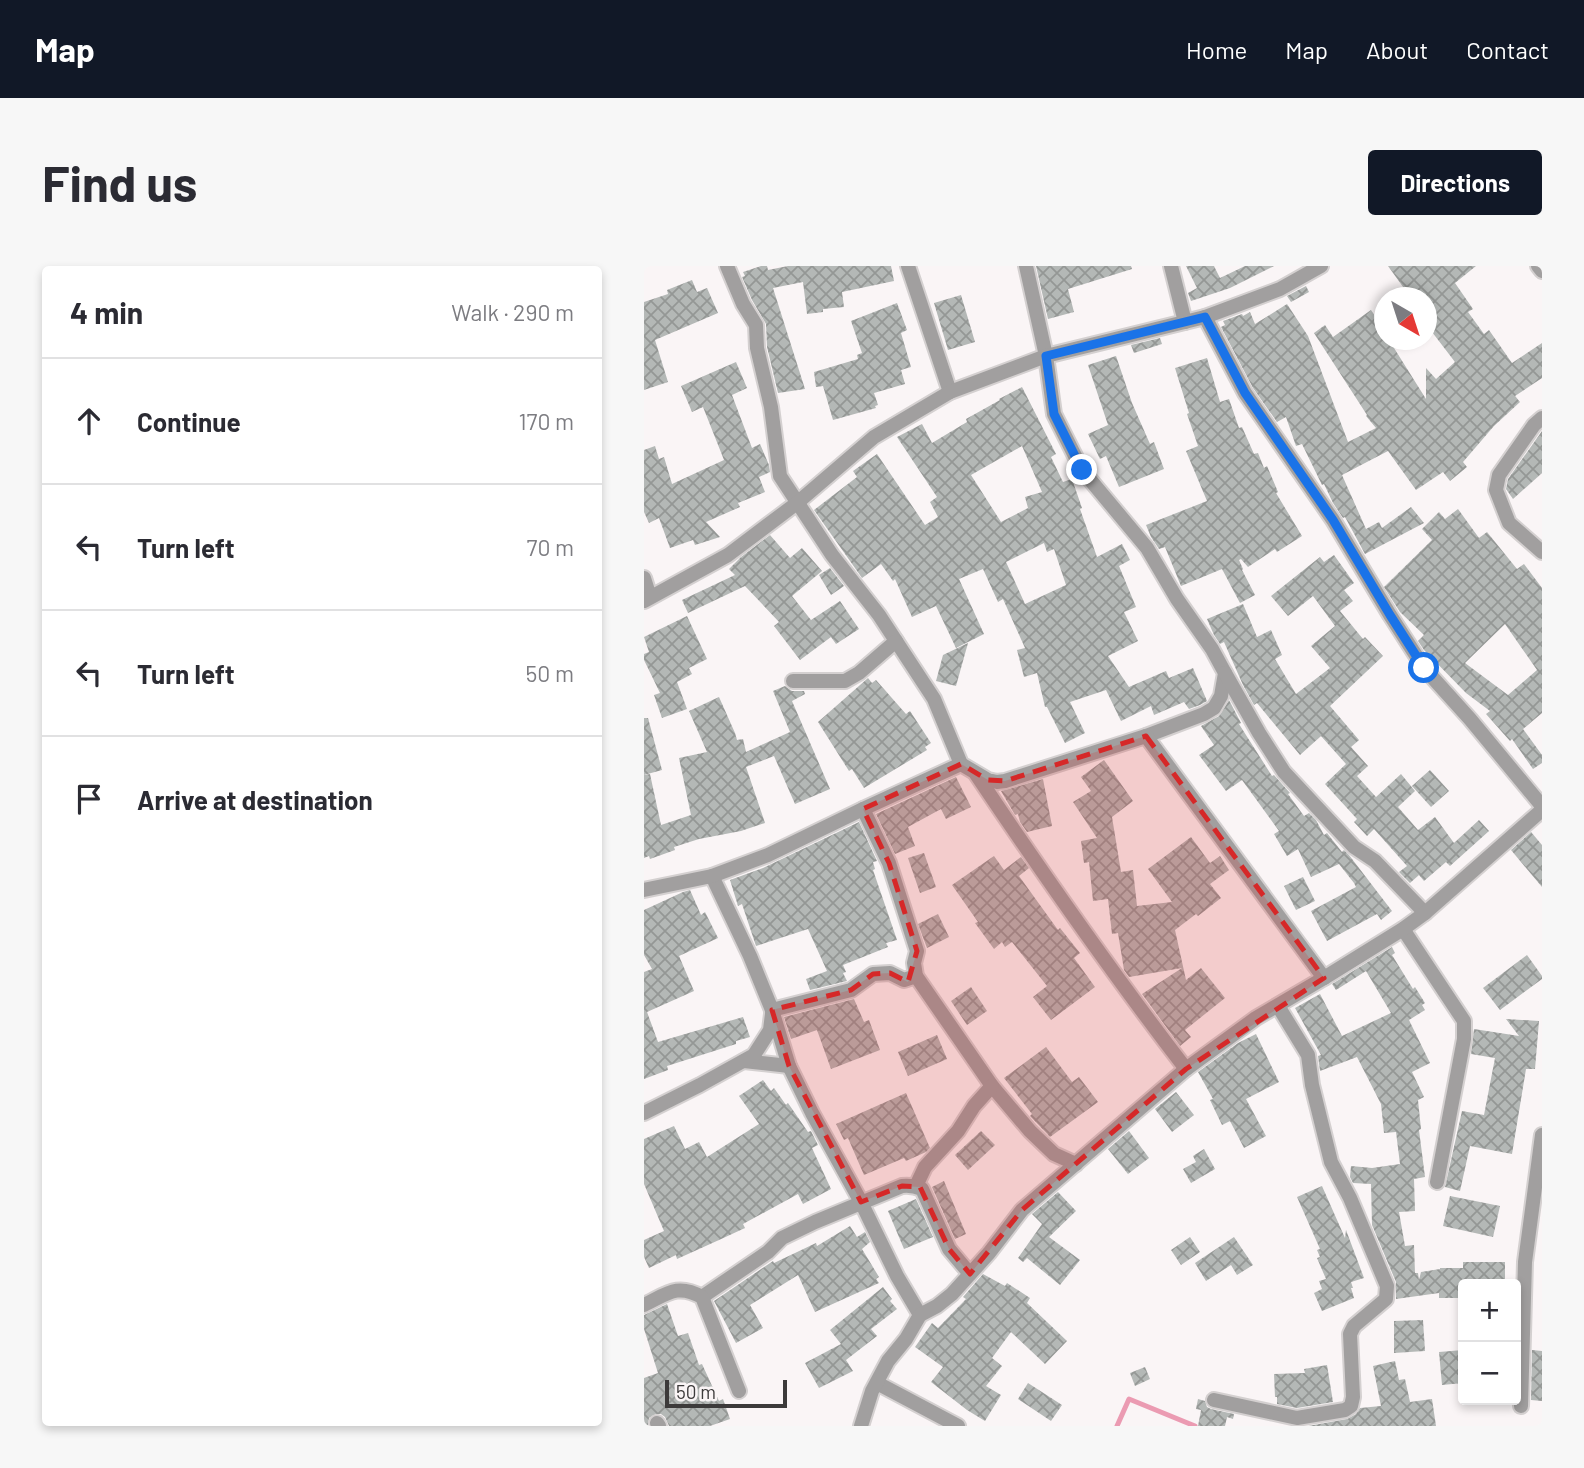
<!DOCTYPE html>
<meta charset="utf-8">
<style>
body{margin:0;font-family:Barlow,sans-serif;background:#f7f7f7;color:#2b2b33}
.controls{position:absolute;right:21px;bottom:21px;display:grid;overflow:hidden;border-radius:7px;box-shadow:0 4px 10px #0003}
.controls button{width:63px;height:63px;display:grid;place-items:center;padding:0;border:0;border-bottom:2px solid #e1e1e2;background:#fff;color:#2b2b33;font:35px sans-serif}
.compass{position:absolute;left:730px;top:21px;width:63px;height:63px;border-radius:50%;background:#fff;box-shadow:0 4px 10px #0003;rotate:141deg}
.scale{position:absolute;left:21px;bottom:18px;width:122px;box-sizing:border-box;padding-left:7px;border:4px solid #3c3a3a;border-top:0;font-size:19px;line-height:24px;white-space:nowrap;color:#3c3a3a;-webkit-text-stroke:5px #faf5f6;paint-order:stroke}
.stop{position:absolute;width:21px;height:21px;margin:-16px;border:5px solid #1a73e8;border-radius:50%;background:#fff}
.stop.end{background:#1a73e8;border-color:#fff;box-shadow:0 2px 7px #0008}
.list{margin:0;padding:0;list-style:none}
h2{display:flex;justify-content:space-between;align-items:center;height:91px;margin:0;padding:0 28px;font-size:30px}
h2 small{font-size:23px;font-weight:400;color:#7c7c81}
.list li{display:grid;grid-template-columns:46px 1fr auto;gap:21px;align-items:center;box-sizing:border-box;height:126px;padding:0 28px;border-top:2px solid #e1e1e2}
.list b{display:block;font-size:26px;white-space:nowrap}
.list em{font-size:23px;font-style:normal;color:#7c7c81}
.icon{flex:none;width:38px;height:38px;fill:none;stroke:currentColor;stroke-width:2;stroke-linecap:round;stroke-linejoin:round}
.map{position:relative;flex:none;width:898px;height:1160px;overflow:hidden;border-radius:7px}
header{display:flex;align-items:center;gap:42px;box-sizing:border-box;height:98px;padding:0 35px;background:#111827;color:#fff}
header strong{font-size:33px}
nav{display:flex;gap:38px;margin-inline-start:auto;font-size:24px}
.intro{display:flex;align-items:center;justify-content:space-between;box-sizing:border-box;height:168px;padding:0 42px}
h1{margin:0;font-size:49px}
.button{padding:18px 32px;border-radius:7px;background:#111827;color:#fff;font-size:24px;font-weight:700}
main{display:flex;gap:42px;padding:0 42px}
aside{flex:1;background:#fff;border-radius:7px;box-shadow:0 4px 10px #0003}
.map>svg:first-child{display:block}
.lines{fill:none;stroke-linecap:round;stroke-linejoin:round}
.stream{stroke:#eb9bb2;stroke-width:5}
.building{fill:url(#building-cross-hatch);fill-rule:evenodd}
.street-casing{stroke:#d4d0d0;stroke-width:18}
.street{stroke:#a19f9f;stroke-width:14}
.route{stroke:#1a73e8;stroke-width:9}
.marked{fill:#d62828;fill-opacity:0.2;stroke:#d62828;stroke-width:5;stroke-dasharray:14 9;stroke-linejoin:round}
</style>
<header>
<strong>Map</strong>
<nav><a>Home</a><a>Map</a><a>About</a><a>Contact</a></nav>
</header>
<div class="intro"><h1>Find us</h1><a class="button">Directions</a></div>
<main>
<aside>
<h2>4 min<small>Walk · 290 m</small></h2>
<ul class="list">
<li><svg class="icon" aria-label="ahead" viewBox="0 0 24 24"><path d="M12 20V5M6 11l6-6 6 6"/></svg><div><b>Continue</b></div><em>170 m</em></li>
<li><svg class="icon" aria-label="left" viewBox="0 0 24 24"><path d="M17 20v-9H6M10 6l-5 5 5 5"/></svg><div><b>Turn left</b></div><em>70 m</em></li>
<li><svg class="icon" aria-label="left" viewBox="0 0 24 24"><path d="M17 20v-9H6M10 6l-5 5 5 5"/></svg><div><b>Turn left</b></div><em>50 m</em></li>
<li><svg class="icon" aria-label="arrive" viewBox="0 0 24 24"><path d="M6 21V4h12l-3 4 3 4H6"/></svg><div><b>Arrive at destination</b></div></li>
</ul>
</aside>
<div class="map">
<svg width="898" height="1160" viewBox="0 0 898 1160">
<defs>
<pattern id="building-cross-hatch" width="8" height="8" patternUnits="userSpaceOnUse" patternTransform="scale(1.75)"><rect width="8" height="8" fill="#b4b8b6"/><path d="M0 0l8 8M0 8l8-8" fill="none" stroke="#949795"/></pattern>
</defs>
<rect width="100%" height="100%" fill="#faf5f6"/>
<g class="lines">
<path class="stream" d="M473 1160 485 1133 551 1160"/>
</g>
<g class="building">
<path d="M117 0H123L124 4 144 0H247L250 15 198 26 200 41 179 43V46L163 48 159 16 129 22 161 123 134 127 123 81 122 58 108 34 98 11 101 10 99 6Z"/>
<path d="M392 0H487L488 3 424 23 430 46 404 53Z"/>
<path d="M542 0H570L576 12 601 0H630L586 22 547 35 544 27 553 22Z"/>
<path d="M744 0H832L811 17 829 43 824 46 840 68 845 64 868 97 898 77V112L871 130 876 136 850 160 819 196 823 201 806 215 799 206 772 224 744 185 698 209 722 263 735 256 738 262 767 241 780 257 721 288 701 251 699 252 689 237 680 218 678 219 658 178 652 180 642 151 633 156 609 122 577 61 581 59 579 55 598 48 599 50 606 46 611 58 643 38 664 70 704 176 732 162 722 150 723 149 670 67 681 59 689 71 727 44 740 63V74H745L782 133V102L792 113 811 96 788 66 782 70V32H767Z"/>
<path d="M48 14 53 26 63 22 74 47 11 74 24 116 0 124V36L24 28 23 24Z"/>
<path d="M662 20 665 26 647 36 643 30Z"/>
<path d="M317 29 331 76 304 84 290 37Z"/>
<path d="M253 37 263 64 257 67 267 101 257 104 261 118 230 127 234 139 231 140 232 142 189 154 179 120 172 121 170 106 214 93 213 89 218 87 207 55Z"/>
<path d="M516 72 518 78 490 87 487 79Z"/>
<path d="M472 90 488 137 506 178 510 176 520 203 475 221 462 190 456 193 444 168 464 159 444 99Z"/>
<path d="M563 92 576 136 585 133 595 162 598 161 610 188 614 187 620 202 623 200 634 226 632 227 658 270 633 286 631 283 604 301 597 293 595 294 599 303 598 304 611 329 596 337 578 303 537 320 521 281 515 283 507 271 502 259 563 235 542 185 554 180 543 148 545 147 531 102Z"/>
<path d="M92 96 103 122 88 129 108 182 116 178 125 199 126 206 115 211 121 226 94 237 96 241 62 256 76 271 51 279 49 274 26 282 15 252 5 257 0 246V184L11 180 15 193 20 191 28 218 80 194 59 141 48 146 37 120Z"/>
<path d="M378 121 412 188 407 191 419 216 428 213 438 242 436 243 453 291 478 278 486 294 475 300 492 341 480 346 494 375 464 390 485 421 522 405 525 412 549 402 563 435 556 439 545 443 540 436 510 449 507 440 477 455 462 424 426 436 441 467 421 477 403 441H401L393 407 380 411 373 384 381 382 359 333 354 336 339 303 315 313 340 368 312 382 292 340 268 351 251 313 249 315 237 298 218 312 170 244 213 211 209 205 233 188 281 259 294 251 286 236 293 231 253 171 278 158 288 177 323 156 322 153 356 134 355 133ZM378 180 398 226 381 231 384 242 357 256 327 209ZM400 277 403 286 410 283 422 319 381 338 362 296Z"/>
<path d="M898 165V207L869 233 862 223 864 213Z"/>
<path d="M814 243 835 272 843 266 873 303 880 298 898 322V447L879 463 898 489V497L889 503 868 473 866 475 842 448 846 445 822 427 780 384 774 375 780 369 756 346 740 321 788 274 778 263 795 246 801 253ZM861 358 893 404 864 429 821 397Z"/>
<path d="M126 269 146 292 158 282 178 305 148 330 167 354 196 335 215 363 192 378 187 371 156 394 130 360 135 356 101 320 44 347 38 334 91 309 85 303 97 291Z"/>
<path d="M690 289 710 317 700 324 709 335 696 345 719 373 721 371 739 390 686 440 715 474 707 481 724 500 713 510 732 531 757 508 771 525 754 541 774 564 791 551 810 577 835 554 845 565 806 600 802 596 780 615 775 609 766 617 755 606 763 600 730 563 723 570 710 556 713 553 681 518 702 498 677 470 656 489 613 437 610 439 599 419 580 376 576 378 570 369 563 353 599 338 613 371 627 364 638 389 631 393 652 428 686 402 667 380 691 360 669 330 644 350 627 330 676 291 680 296Z"/>
<path d="M186 302 200 320 187 329 175 309Z"/>
<path d="M43 350 63 393 45 402 48 408 33 416 43 443 18 452 10 429 16 427 0 394V388L5 386 0 371Z"/>
<path d="M324 377 312 420 292 415 299 389Z"/>
<path d="M224 412 228 417 232 414 262 448 266 445 287 477 281 481 283 484 220 522 208 503 205 505 174 456Z"/>
<path d="M141 420 148 425H160L161 428 148 435 186 523 151 538 130 490 102 501 121 557 97 565 55 573 30 581 31 584 6 593 5 590 0 592V509L6 508 17 559 47 549 35 492 63 486 45 445 75 431 91 467 93 474 99 473 102 486 146 466 129 425Z"/>
<path d="M585 434 597 457 595 458 628 510 630 509 646 527 644 528 660 550 665 547 672 554 680 569 683 567 698 586 700 584 705 589 748 645 737 654 733 648 683 675 667 645 712 621 710 617 695 598 667 611 654 583 643 590 630 568 635 565 598 514 582 525 555 489 570 479 557 460 575 450Z"/>
<path d="M0 452H4L18 504 0 509Z"/>
<path d="M460 494 489 535 468 551 477 606 489 604 493 640 528 636 504 603 547 571 566 597 576 590 585 604 566 618 577 632 554 650 552 648 531 664 542 714 557 702 581 732 541 764 547 771 536 780 498 728 538 702 485 711 480 704 474 667 468 668 464 633 449 635 445 596 440 597 437 575 453 572 429 536 447 525 437 511Z"/>
<path d="M786 504 805 525 787 541 768 520Z"/>
<path d="M312 511 327 541 302 553 297 543 264 561 271 580 251 588 232 548Z"/>
<path d="M399 513 408 560 383 566 376 556 374 548 371 549 357 525Z"/>
<path d="M215 556 233 595 229 596 231 603 229 604 253 674 242 677 244 681 199 699 202 706 199 707 203 715 166 724 162 713 183 705 164 663 112 680 98 638 94 640 86 614 119 602Z"/>
<path d="M887 566 898 579V621L867 584Z"/>
<path d="M280 587 292 621 276 627 264 592Z"/>
<path d="M350 590 360 604 377 591 385 602 375 610 414 664 416 662 436 687 430 692 451 721 407 754 389 731 403 720 368 676 361 681 358 676 350 683 331 657 334 656 308 619Z"/>
<path d="M659 611 671 635 652 644 640 620Z"/>
<path d="M46 624 57 649 61 646 74 672 35 690 50 725 3 746 14 776 99 751 106 771 92 775V778L23 800 24 804 0 813V706L8 703 0 689V644L39 626Z"/>
<path d="M294 648 305 671 283 682 274 658Z"/>
<path d="M748 681 751 687 748 689 769 723 771 721 781 737 778 739 781 744 765 754 786 797 768 806 780 831 774 834 777 863 775 864 781 911 770 913 771 945 755 946 761 980 770 979 771 1007H774L775 1014 777 1006 796 1003V1002H819V996H861V1018H819V1032H795V1027L752 1033V1016L728 959 727 918 709 917 706 911 707 900 728 902 756 898 752 866 740 867 737 838 713 791 676 805 674 790 677 789 651 742 676 728 698 770 747 747 722 705 692 724 688 718Z"/>
<path d="M883 689 898 710V713L856 744 839 722Z"/>
<path d="M327 721 343 745 323 759 307 735Z"/>
<path d="M210 733 220 756 225 754 236 784 187 803 173 764 147 773 140 751Z"/>
<path d="M862 753 895 755 891 803H882L868 888 826 880 816 925 801 921 818 845 840 849 851 792 827 788 830 763 875 770Z"/>
<path d="M612 768 635 816 602 833 622 870 600 882 586 855 578 859 566 834 569 833 554 806 594 777Z"/>
<path d="M293 769 303 793 264 810 254 786Z"/>
<path d="M402 781 428 816 435 811 454 836 406 871 386 850 388 848 360 812Z"/>
<path d="M119 814 127 825 130 822 142 839 144 837 164 866 167 865 174 879 168 882 187 923 159 938 154 928 99 958 101 962 75 974 33 993 32 989 5 1002 0 991V974L20 965 0 918V873L30 860 41 883 55 876 63 891 115 858 95 830Z"/>
<path d="M532 826 550 849 528 866 511 843Z"/>
<path d="M262 827 286 882 282 886 262 895 260 892 220 909 204 872 200 874 192 858Z"/>
<path d="M337 865 351 879 324 904 311 889Z"/>
<path d="M485 865 505 892 484 908 464 883Z"/>
<path d="M560 883 571 903 547 917 539 903 552 896 549 890Z"/>
<path d="M300 915 322 968 311 973 288 921Z"/>
<path d="M678 920 701 972 702 964 720 1012 707 1016 709 1022H707L710 1032 678 1045 670 1027 678 1023 675 1015 682 1013 673 992 676 991 673 984 676 983 653 931Z"/>
<path d="M414 926 432 945 405 971 436 994 416 1019 383 992 379 996 374 992 398 958 388 948Z"/>
<path d="M806 930 856 940 849 971 799 960Z"/>
<path d="M272 933 289 971 260 983 244 945Z"/>
<path d="M206 960 213 971 221 966 226 976 218 983 235 1011 232 1013 235 1017 171 1046 154 1009 106 1039 119 1062 92 1077 70 1035 129 995 130 997 172 977 173 980Z"/>
<path d="M546 971 556 986 537 999 527 984Z"/>
<path d="M590 971 609 999 593 1009 587 999 562 1015 551 997Z"/>
<path d="M339 1008 361 1020 363 1017 386 1032 383 1037 423 1075 401 1098 367 1066 348 1092 358 1100 342 1120 357 1129 341 1155 323 1144 287 1116 299 1101 271 1081 288 1057 294 1062 322 1033 319 1031Z"/>
<path d="M239 1021 248 1033 246 1035 253 1043 227 1063 233 1070 202 1094 209 1105 175 1122 161 1097 197 1078 186 1064Z"/>
<path d="M23 1038 34 1070 44 1067 55 1099 58 1098 75 1135 79 1133 86 1153 66 1160H25L21 1151 17 1148H12L5 1152 4 1160H0V1112L14 1107 0 1063V1049Z"/>
<path d="M779 1054 781 1085 750 1087V1055Z"/>
<path d="M819 1084V1117L798 1119 795 1086Z"/>
<path d="M888 1084 898 1085V1135L887 1134Z"/>
<path d="M751 1095 755 1114 761 1113 766 1136 788 1133 792 1160H664L703 1153 712 1148 716 1142 737 1140 729 1100Z"/>
<path d="M683 1099 689 1136 653 1142 633 1138V1131H631L630 1108 661 1107 660 1103Z"/>
<path d="M501 1101 506 1113 491 1120 486 1107Z"/>
<path d="M384 1117 418 1139 407 1155 374 1133Z"/>
<path d="M554 1133 561 1135 563 1141 567 1143 590 1148 589 1153 583 1151 581 1160H554L557 1144 552 1143Z"/>
</g>
<g class="lines">
<g class="street-casing">
<g id="street">
<path d="M83 0 99 38 112 59 113 82 127 141 136 210 188 289 235 349 290 433 317 498 344 514 353 516 361 515 502 470 560 448 570 442 577 430 581 407 568 383 533 333 503 282 438 204 410 148 402 90 382 0"/>
<path d="M264 0 306 126"/>
<path d="M527 0 541 56"/>
<path d="M894 0 898 5"/>
<path d="M561 51 601 127 689 254 746 349 780 402 826 453 898 540"/>
<path d="M898 152 890 159 855 209 852 224 865 257 898 286"/>
<path d="M0 312 6 331"/>
<path d="M0 335 84 289 153 237 230 171 306 126 402 90 561 51 636 23 677 0"/>
<path d="M581 407 615 467 640 506 710 581 731 595 781 647"/>
<path d="M149 415H201L215 407 252 375"/>
<path d="M502 470 680 712"/>
<path d="M332 508C399 608 468 707 542 803"/>
<path d="M219 543 245 597 273 685 270 697 272 710 348 820 386 865 410 888 432 898"/>
<path d="M68 610 106 690 128 744 145 800 168 847 217 936 253 1010 276 1049"/>
<path d="M0 624 68 610 124 589 219 543 317 498"/>
<path d="M759 663 820 755V773L793 916"/>
<path d="M128 744 207 724 229 708 246 707 260 714 272 710"/>
<path d="M100 795 145 800"/>
<path d="M0 847 56 819 110 789 126 764 128 748"/>
<path d="M272 920 281 901 314 865 330 840 348 820"/>
<path d="M58 1031 124 986 138 972 171 956 258 920C266 919 271 920 278 923L305 983 326 1008"/>
<path d="M0 1039C23 1028 33 1017 58 1031L95 1125"/>
<path d="M233 1117 314 1160"/>
<path d="M570 1134 653 1152 701 1144 707 1140 709 1131 706 1068 710 1060 742 1033 743 1020 706 932 687 896 668 819 664 789 634 740"/>
<path d="M877 1140 881 996 898 869"/>
<path d="M13 1157 15 1160"/>
<path d="M217 1160 228 1125 244 1095 262 1073 276 1049 293 1040 308 1028 345 987 378 944 542 803 612 752 680 712 759 663 781 647 898 544"/>
</g>
</g>
<use href="#street" class="street"/>
</g>
<g class="lines">
<path class="route" d="M438 204 410 148 402 90 561 51 601 127 689 254 746 349 780 402"/>
</g>
<path class="marked" d="M502 470 680 712 542 803 378 944 326 1008 305 983 276 921 258 920 217 936 145 800 128 744 207 724 229 708 246 707 264 716 273 685 245 597 219 543 317 498 344 514 361 515Z"/>
</svg>
<div class="controls">
<button>+</button>
<button>−</button>
</div>
<svg class="compass" viewBox="-18 -18 36 36"><path d="M0-13l5 13h-10z" fill="#e53935"/><path d="M0 13l5-13h-10z" fill="#7c7c81"/></svg>
<div class="scale">50 m</div>
<div class="stop" style="left:780px;top:402px"></div>
<div class="stop end" style="left:438px;top:204px"></div>
</div>
</main>
